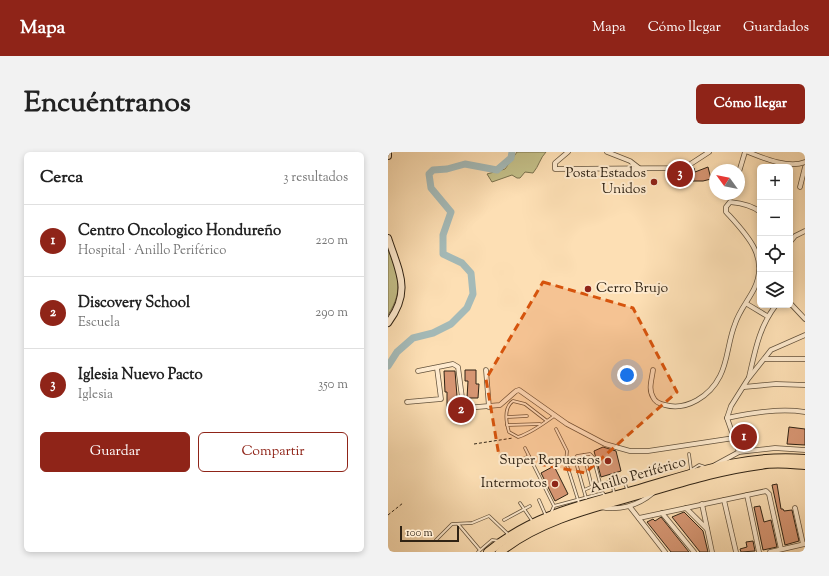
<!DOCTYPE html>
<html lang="es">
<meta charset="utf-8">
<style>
body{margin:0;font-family:"Sorts Mill Goudy",serif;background:#f2f2f2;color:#222}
.controls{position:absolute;right:12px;top:12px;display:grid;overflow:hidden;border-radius:6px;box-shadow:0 2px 6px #0003}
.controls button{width:36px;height:36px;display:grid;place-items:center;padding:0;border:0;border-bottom:1px solid #e0e0e0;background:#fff;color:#222;font:20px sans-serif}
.compass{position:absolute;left:321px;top:12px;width:36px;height:36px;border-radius:50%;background:#fff;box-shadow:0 2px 6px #0003;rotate:303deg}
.scale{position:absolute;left:12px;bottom:10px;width:59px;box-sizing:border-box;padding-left:4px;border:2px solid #302314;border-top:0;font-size:11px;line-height:14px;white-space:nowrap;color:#302314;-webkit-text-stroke:3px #feeace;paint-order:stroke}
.you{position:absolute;left:239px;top:223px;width:14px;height:14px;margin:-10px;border:3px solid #fff;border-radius:50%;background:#1a73e8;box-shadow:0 0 0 6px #1a73e833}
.badge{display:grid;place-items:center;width:26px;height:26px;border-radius:50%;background:#8f2418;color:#fff;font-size:13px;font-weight:700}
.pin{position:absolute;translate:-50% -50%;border:2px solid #fff;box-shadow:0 1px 4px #0006}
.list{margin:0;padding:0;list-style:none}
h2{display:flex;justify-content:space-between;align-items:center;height:52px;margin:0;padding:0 16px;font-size:17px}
h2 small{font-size:13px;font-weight:400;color:#767676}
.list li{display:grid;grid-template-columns:26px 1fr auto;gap:12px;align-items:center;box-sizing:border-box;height:72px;padding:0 16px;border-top:1px solid #e0e0e0}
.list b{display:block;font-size:15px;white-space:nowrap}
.list p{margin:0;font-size:13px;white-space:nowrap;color:#767676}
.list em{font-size:13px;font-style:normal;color:#767676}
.actions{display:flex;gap:8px;padding:12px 16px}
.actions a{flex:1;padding:9px 0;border:1px solid #8f2418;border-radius:6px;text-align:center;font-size:14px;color:#8f2418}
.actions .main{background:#8f2418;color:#fff}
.icon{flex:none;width:22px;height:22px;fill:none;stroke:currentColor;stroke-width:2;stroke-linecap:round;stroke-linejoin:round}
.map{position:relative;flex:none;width:417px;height:400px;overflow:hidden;border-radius:6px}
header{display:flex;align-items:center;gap:24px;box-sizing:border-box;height:56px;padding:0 20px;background:#8f2418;color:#fff}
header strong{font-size:19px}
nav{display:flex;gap:22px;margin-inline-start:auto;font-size:14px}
.intro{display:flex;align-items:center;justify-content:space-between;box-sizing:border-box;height:96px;padding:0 24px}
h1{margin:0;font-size:28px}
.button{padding:10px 18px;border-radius:6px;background:#8f2418;color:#fff;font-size:14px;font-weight:700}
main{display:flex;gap:24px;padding:0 24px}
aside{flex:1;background:#fff;border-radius:6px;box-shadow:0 2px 6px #0003}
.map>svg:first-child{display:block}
.green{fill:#c4c089;stroke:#7a724e}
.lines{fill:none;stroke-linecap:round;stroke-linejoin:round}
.river{stroke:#a4bab8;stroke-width:7}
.building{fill:#d69572;stroke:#302314}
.lane-casing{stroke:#63523c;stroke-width:3.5}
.street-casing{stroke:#63523c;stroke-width:5.5}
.secondary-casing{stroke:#302314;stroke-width:8}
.highway-casing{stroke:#302314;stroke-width:10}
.path{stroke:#302314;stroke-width:1;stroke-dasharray:3 2;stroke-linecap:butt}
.lane{stroke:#feeace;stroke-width:2}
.street{stroke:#feeace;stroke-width:4}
.secondary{stroke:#feeace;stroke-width:6}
.highway{stroke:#fddfb4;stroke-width:8}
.marked{fill:#d6540d;fill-opacity:0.2;stroke:#d6540d;stroke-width:3;stroke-dasharray:8 5;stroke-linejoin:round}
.poi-dot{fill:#8f2418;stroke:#feeace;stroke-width:1.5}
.labels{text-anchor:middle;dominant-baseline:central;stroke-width:4;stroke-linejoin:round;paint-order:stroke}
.poi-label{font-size:14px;fill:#302314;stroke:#feeace;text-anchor:end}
.street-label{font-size:14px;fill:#302314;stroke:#feeace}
</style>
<header>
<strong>Mapa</strong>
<nav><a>Mapa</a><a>Cómo llegar</a><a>Guardados</a></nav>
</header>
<div class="intro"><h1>Encuéntranos</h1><a class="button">Cómo llegar</a></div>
<main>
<aside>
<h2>Cerca<small>3 resultados</small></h2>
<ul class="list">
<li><span class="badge">1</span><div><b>Centro Oncologico Hondureño</b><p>Hospital · Anillo Periférico</p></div><em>220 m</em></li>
<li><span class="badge">2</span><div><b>Discovery School</b><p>Escuela</p></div><em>290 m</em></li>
<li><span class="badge">3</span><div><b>Iglesia Nuevo Pacto</b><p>Iglesia</p></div><em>350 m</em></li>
</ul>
<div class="actions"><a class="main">Guardar</a><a>Compartir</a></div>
</aside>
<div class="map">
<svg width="417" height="400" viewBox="0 0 417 400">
<rect width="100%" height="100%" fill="#fddfb4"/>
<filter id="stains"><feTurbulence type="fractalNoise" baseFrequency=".005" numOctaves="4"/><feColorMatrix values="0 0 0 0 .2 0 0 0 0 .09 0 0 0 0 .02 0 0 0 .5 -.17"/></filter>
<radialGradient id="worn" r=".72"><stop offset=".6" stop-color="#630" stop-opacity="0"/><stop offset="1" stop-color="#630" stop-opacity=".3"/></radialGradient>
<g class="green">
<path d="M129 0H158C152 6 151 14 145 21L137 20 132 26H129L124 23 104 30 99 22 117 17Z"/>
<path d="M0 95C9 122 17 137 0 163Z"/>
</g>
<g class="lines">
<path class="river" d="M0 214 9 200 25 186 45 181 63 172 79 156 85 142 83 121 74 111 55 102V83L63 60 43 36 41 22 45 18 59 17 77 12 109 18 123 6 124 0"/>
</g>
<g class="building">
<path d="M320 15 323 27 315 29H304L300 18 306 16 307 20Z"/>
<path d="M77 218H88V232H91L90 246H79L80 229H77Z"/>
<path d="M56 219H67L69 244 71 247 70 257H59V240H57Z"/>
<path d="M401 275 417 277V293L399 292Z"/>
<path d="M362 276 364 294H359L358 290 353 291 348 279Z"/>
<path d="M215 295 228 299 233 319 213 325 206 299Z"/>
<path d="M166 314 180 342 167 349 153 321Z"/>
<path d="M389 332 393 357H395L396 359 404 358 411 389 397 393 384 333Z"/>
<path d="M372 354 376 370 383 368 389 395 375 398 366 355Z"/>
<path d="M296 360 315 379 320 400H312L284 365Z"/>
<path d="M273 365 301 400H283L259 370 265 367 267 369Z"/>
<path d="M365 389 367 399 353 400 352 397 359 395 358 390Z"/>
</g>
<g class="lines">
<g class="lane-casing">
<g id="lane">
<path d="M119 265 139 264"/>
<path d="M159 269 137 252 125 249C115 256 118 270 121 280L130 285C143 281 155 272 166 264"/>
<path d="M119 273 152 272"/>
<path d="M168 277 179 299 178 310 191 351"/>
<path d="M137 296 166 354"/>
<path d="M301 302 303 317"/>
<path d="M196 303 204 335"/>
<path d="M128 311 141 304"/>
<path d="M300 320 311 313 317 315"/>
<path d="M220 330 235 326 239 337"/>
<path d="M225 335 226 341"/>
<path d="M196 338 212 331 205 305 202 302 189 304 187 307 198 346"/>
<path d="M151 348 158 364"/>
<path d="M132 351 145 370"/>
<path d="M163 361 166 354 215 341 217 344"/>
<path d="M116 368 142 354"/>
<path d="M70 372 92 398"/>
<path d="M48 388 64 372 84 371 101 364 121 383"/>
<path d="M90 400 104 388 112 389"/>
</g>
</g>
<g class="street-casing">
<g id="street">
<path d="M180 0 167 11V17L290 16 301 13 321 0"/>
<path d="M219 0 242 9 251 16"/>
<path d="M360 0C375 6 401 17 417 10"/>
<path d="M351 20 357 0"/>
<path d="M412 35 417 15"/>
<path d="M402 90 407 84 417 79"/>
<path d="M402 151 417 167"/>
<path d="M359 152 379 164"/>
<path d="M377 207H417"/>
<path d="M98 218 101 255"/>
<path d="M265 218C264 227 260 237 265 245 267 250 272 252 277 253 299 259 322 244 332 224 340 209 340 189 347 172 351 159 360 149 366 137 382 105 358 82 338 60V55L342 50C352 51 364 53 372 60"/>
<path d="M30 219 65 212 70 215 75 253 78 256 112 253 128 239 131 238 179 272 217 292 242 299H260L346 286"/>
<path d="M361 225C367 199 371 175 388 153"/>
<path d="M356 235 388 232 417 233"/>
<path d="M19 250 53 247 49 216"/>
<path d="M339 266C364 261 391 256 417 260"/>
<path d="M351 300 339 266 343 254 360 227 383 198 417 183"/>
<path d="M327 313 351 300 387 296 417 298"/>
<path d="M359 343 371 400"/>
<path d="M336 348 348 400"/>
<path d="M314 352 324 400"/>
<path d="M212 355C230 359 250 354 265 341"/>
<path d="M242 355 277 400"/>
<path d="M298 356 319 377"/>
<path d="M407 356 415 392"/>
<path d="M274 361 306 400"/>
<path d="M251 366 378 339 381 342 393 397"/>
<path d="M382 400 417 392"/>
</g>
</g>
<g class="secondary-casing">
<g id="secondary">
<path d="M0 4V0"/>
<path d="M0 86C11 120 24 139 0 171"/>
</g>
</g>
<g class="highway-casing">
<g id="highway">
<path d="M100 400C146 362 195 353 251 337 307 321 357 302 417 307"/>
<path d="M112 400C153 367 208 355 257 341 295 330 333 318 372 313 387 310 402 312 417 313"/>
</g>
</g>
<g class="path">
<path d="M86 292 125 286"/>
<path d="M0 363 15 351"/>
</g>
<use href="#lane" class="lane"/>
<use href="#street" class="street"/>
<use href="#secondary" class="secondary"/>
<use href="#highway" class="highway"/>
</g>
<path class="marked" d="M155 130 245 156 289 240 197 321 111 304 98 227Z"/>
<g class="poi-dot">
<circle cx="266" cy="30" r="4"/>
<circle cx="200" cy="137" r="4"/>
<circle cx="220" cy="309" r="4"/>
<circle cx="167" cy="332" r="4"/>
</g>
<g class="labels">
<g class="poi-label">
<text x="258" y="22">Posta Estados<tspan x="258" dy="16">Unidos</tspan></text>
<text x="208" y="137" text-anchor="start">Cerro Brujo</text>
<text x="212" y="309">Super Repuestos</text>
<text x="159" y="332">Intermotos</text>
</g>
<g class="street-label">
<text transform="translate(250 324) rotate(-16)">Anillo Periférico</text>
</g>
</g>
<rect width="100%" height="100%" filter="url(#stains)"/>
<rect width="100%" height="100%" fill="url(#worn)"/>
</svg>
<div class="controls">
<button>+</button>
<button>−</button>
<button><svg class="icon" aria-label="locate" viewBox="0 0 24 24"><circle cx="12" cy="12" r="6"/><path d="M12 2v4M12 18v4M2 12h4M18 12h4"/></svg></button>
<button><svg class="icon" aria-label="layers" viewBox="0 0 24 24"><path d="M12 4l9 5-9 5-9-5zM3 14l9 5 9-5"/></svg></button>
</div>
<svg class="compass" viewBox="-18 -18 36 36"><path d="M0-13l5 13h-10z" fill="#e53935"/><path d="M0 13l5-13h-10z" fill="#767676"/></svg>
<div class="scale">100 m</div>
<div class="you"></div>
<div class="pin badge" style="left:356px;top:285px">1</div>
<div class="pin badge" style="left:73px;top:258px">2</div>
<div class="pin badge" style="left:292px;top:22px">3</div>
</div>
</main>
